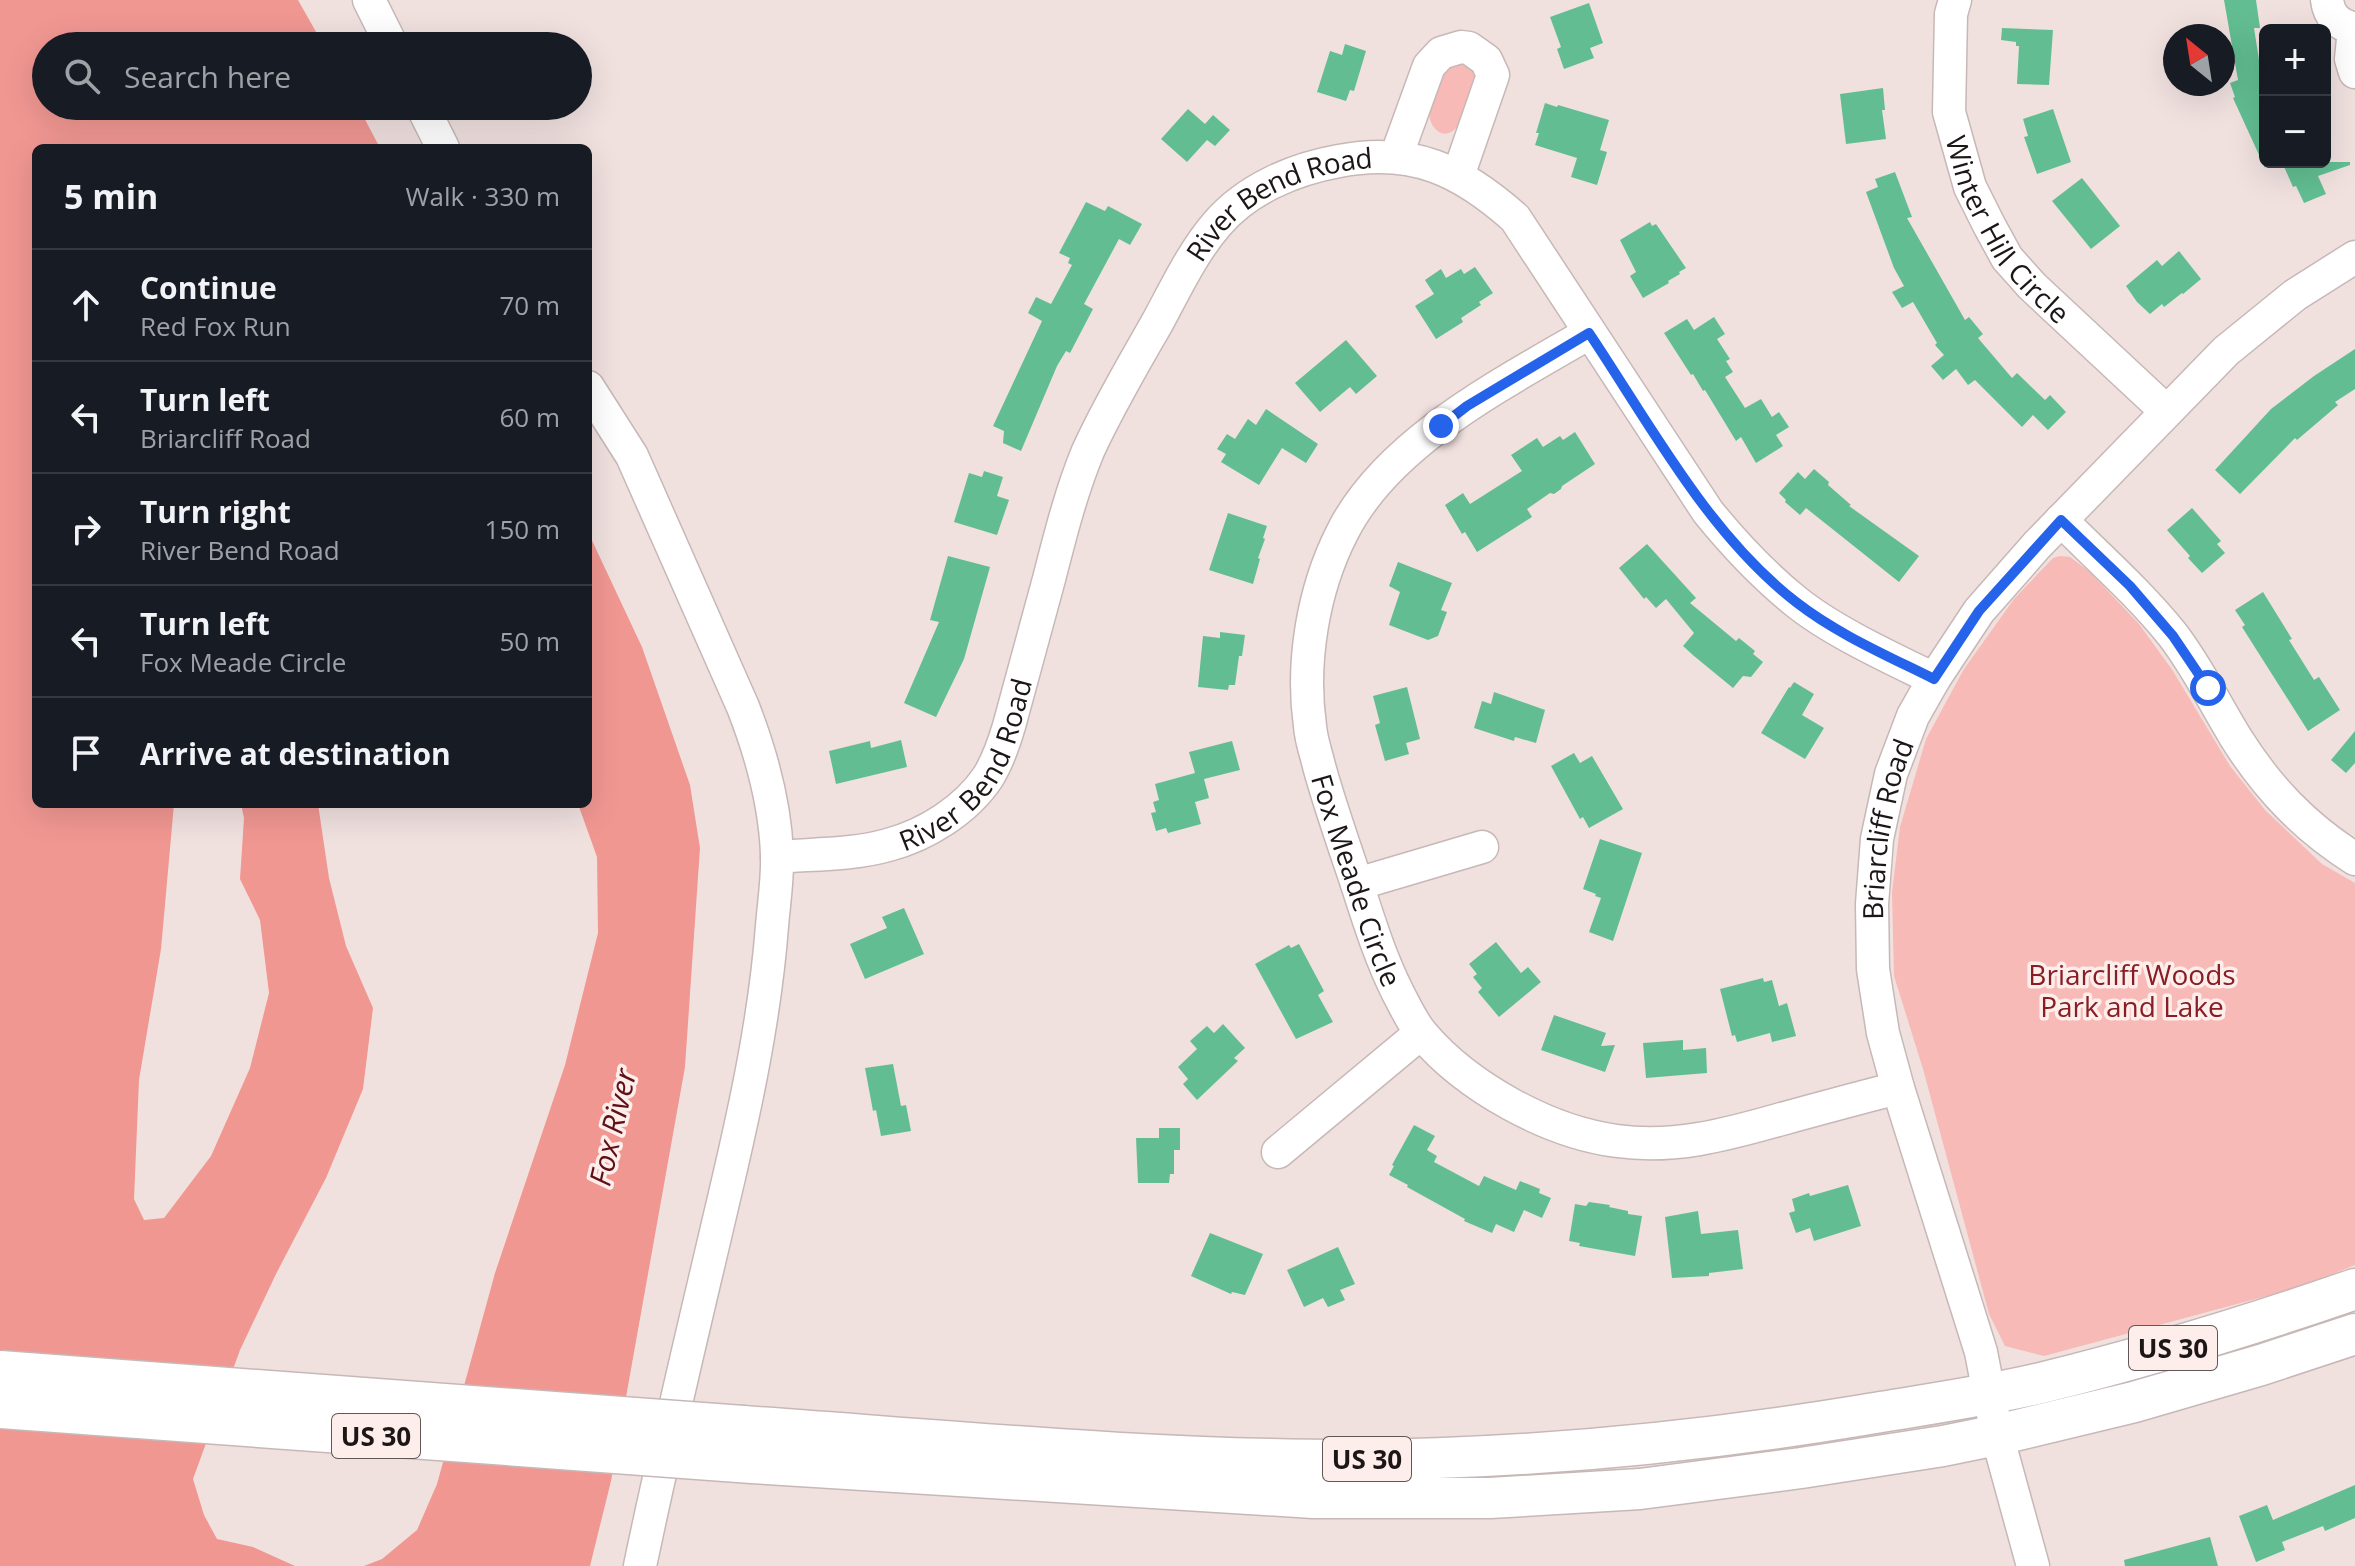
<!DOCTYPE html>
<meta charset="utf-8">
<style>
body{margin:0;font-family:"Open Sans",sans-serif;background:#20242c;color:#f1f3f6}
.controls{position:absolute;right:24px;top:24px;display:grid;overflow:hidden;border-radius:12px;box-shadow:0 8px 32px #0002}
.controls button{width:72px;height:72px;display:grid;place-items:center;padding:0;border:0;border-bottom:2px solid #363941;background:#171b24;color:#f1f3f6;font:40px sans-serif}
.compass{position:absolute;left:2163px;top:24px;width:72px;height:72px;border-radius:50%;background:#171b24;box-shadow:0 8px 32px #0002;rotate:330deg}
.stop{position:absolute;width:24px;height:24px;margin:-18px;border:6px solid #2563eb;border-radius:50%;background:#fff}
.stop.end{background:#2563eb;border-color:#fff;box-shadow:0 2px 8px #0008}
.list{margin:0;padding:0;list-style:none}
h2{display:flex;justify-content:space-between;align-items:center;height:104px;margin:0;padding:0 32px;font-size:34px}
h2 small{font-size:26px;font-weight:400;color:#9ea1a6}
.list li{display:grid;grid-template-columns:52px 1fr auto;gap:24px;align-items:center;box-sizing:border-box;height:112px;padding:0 32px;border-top:2px solid #363941}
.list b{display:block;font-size:30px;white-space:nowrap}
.list p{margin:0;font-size:26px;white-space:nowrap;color:#9ea1a6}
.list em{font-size:26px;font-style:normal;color:#9ea1a6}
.icon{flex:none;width:44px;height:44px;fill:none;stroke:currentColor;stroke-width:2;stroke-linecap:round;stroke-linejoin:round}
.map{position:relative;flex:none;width:2355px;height:1566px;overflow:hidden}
.search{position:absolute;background:#171b24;box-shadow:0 8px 32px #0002;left:32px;top:32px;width:560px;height:88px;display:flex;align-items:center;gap:20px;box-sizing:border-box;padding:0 28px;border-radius:44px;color:#9ea1a6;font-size:30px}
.panel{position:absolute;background:#171b24;box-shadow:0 8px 32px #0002;left:32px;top:144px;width:560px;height:664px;border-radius:12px}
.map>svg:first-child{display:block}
.green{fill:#f7bab6}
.water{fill:#f19792}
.building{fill:#62be92}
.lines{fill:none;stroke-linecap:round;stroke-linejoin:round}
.minor-casing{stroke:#c7b8b7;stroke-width:35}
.major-casing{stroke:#c7b8b7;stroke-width:43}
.minor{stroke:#fff;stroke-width:32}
.major{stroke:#fff;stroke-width:40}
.major-bridge-casing{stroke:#c7b8b7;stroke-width:43;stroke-linecap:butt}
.major-bridge{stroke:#fff;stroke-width:40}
.route{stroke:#2563eb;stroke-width:10}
.labels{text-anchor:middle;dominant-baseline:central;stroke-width:7;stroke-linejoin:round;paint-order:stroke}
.shield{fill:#fdeeec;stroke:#605756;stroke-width:2}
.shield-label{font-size:26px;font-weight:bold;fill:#1c1616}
.street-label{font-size:28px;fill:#1c1616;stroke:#fdeeec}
.park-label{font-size:28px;fill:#871e24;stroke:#fdeeec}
.water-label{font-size:30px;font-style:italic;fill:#5f0f15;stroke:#fdeeec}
</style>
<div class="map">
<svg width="2355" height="1566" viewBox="0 0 2355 1566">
<rect width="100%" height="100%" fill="#f0e1df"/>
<g class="green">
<path d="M1469 62 1474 72V78C1470 90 1465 117 1457 127 1443 143 1429 127 1429 112L1445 64Z"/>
<path d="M2060 556 2070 557 2090 572 2139 624 2173 671 2230 766 2265 810 2322 864 2355 883V1265L2300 1287 2044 1356 2005 1346 1989 1314 1923 1069 1894 976 1892 892 1900 827 1926 739 1964 669 2014 599 2053 558Z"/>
</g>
<g class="water">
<path d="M0 0H298L324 46H46V106H358L380 148H36V804H174L161 949 139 1080 134 1199 144 1220 164 1218 211 1156 250 1068 269 993 260 920 240 879 244 818 241 804H318L329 878 346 946 373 1008 363 1089 326 1178 276 1274 240 1350 193 1479 204 1515 217 1539 253 1547 295 1566H0Z"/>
<path d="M588 532 642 647 690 785 700 848 685 1067 611 1481 590 1566H364L382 1559 417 1530 437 1484 495 1273 565 1065 598 933 597 857 578 804H588Z"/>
</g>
<g class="building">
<path d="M2224 0H2256L2260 28H2254L2260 66 2265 64V168L2233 98 2235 97 2230 83 2238 80Z"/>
<path d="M1589 3 1603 43 1590 48 1594 58 1564 69 1557 49 1561 47 1550 17Z"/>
<path d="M2002 28 2053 30 2049 85 2017 84 2019 46H2016V42L2001 40Z"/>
<path d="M1345 44 1366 51 1354 91 1350 90 1346 101 1317 92 1330 51 1342 55Z"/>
<path d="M1883 88 1885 110H1882L1886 139 1846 144 1840 94Z"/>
<path d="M1545 103 1557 107 1558 105 1609 120 1600 150 1607 152 1597 185 1571 177 1577 158 1535 145 1539 133H1536Z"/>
<path d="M1188 109 1205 124 1213 115 1230 130 1215 146 1207 140 1187 162 1161 139Z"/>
<path d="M2053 109 2071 162 2037 174 2024 137 2028 136 2023 119Z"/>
<path d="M2282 162H2350V165L2318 176 2326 194 2304 203 2296 186 2293 187Z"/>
<path d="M1895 172 1912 217 1907 218 1965 320 1969 317 1983 334 1978 338 2012 378 2017 373 2045 400 2050 395 2066 412 2048 430 2033 415 2022 427 1975 380 1968 385 1956 369 1943 380 1931 366 1944 355 1935 345 1937 343 1913 302 1902 308 1892 292 1904 286 1894 268 1866 192 1878 187 1875 179Z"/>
<path d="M2082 178 2120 226 2091 249 2052 201Z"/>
<path d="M1086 202 1105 211 1108 206 1142 224 1130 245 1119 239 1084 304 1093 309 1070 353 1066 351 1057 366 1021 451 1003 443 1004 431 993 426 1042 321 1028 313 1036 297 1051 304 1072 265 1068 263 1070 258 1059 253Z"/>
<path d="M1650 222 1652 226 1656 224 1686 268 1679 272 1680 274 1668 281 1669 283 1643 298 1630 276 1636 272 1620 240Z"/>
<path d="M2179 251 2201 279 2183 294 2182 293 2164 307 2162 304 2150 314 2137 302 2126 286 2157 260 2162 266Z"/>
<path d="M1475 267 1493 293 1479 302 1481 305 1461 318 1463 322 1436 339 1415 306 1434 294 1425 280 1441 269 1446 278 1461 269 1464 274Z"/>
<path d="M1714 317 1725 334 1717 339 1730 359 1726 361 1733 372 1725 377 1745 408 1761 399 1772 417 1779 412 1789 427 1776 435 1783 446 1756 463 1741 437 1736 441 1705 390 1703 391 1693 374 1691 375 1664 333 1687 319 1694 330Z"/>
<path d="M1346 340 1377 376 1356 394 1350 387 1320 412 1295 383Z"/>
<path d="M2355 349V389L2335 402 2338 405 2297 440 2295 438 2240 494 2215 470 2271 409 2314 376Z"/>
<path d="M1266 409 1318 444 1306 463 1282 448 1259 485 1221 462 1226 454 1217 449 1227 434 1235 439 1248 419 1256 425Z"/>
<path d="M1575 432 1595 464 1562 486 1561 489 1554 494 1550 493 1527 509 1532 517 1477 552 1465 532 1462 534 1445 505 1463 493 1470 504 1522 471 1511 455 1537 438 1543 447 1560 436 1563 440Z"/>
<path d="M1814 469 1829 482 1828 485 1851 505 1849 506 1919 556 1899 582 1806 508 1800 515 1785 502 1786 500 1779 493 1798 472 1805 479Z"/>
<path d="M984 471 1003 477 997 496 1009 500 997 535 954 522 969 473 982 477Z"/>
<path d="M2192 508 2221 541 2217 544 2225 553 2202 573 2188 558 2190 556 2167 530Z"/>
<path d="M1228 513 1267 526 1263 538 1265 539 1258 558 1260 559 1253 584 1209 570Z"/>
<path d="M1647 544 1696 598 1690 603 1736 641 1739 638 1755 651 1753 654 1763 662 1751 677 1743 676 1733 688 1694 656 1683 646 1694 633 1666 599 1656 608 1646 597 1644 599 1619 568Z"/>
<path d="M948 556 990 567 964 659 936 717 904 703 939 622 930 620Z"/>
<path d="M1398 562 1452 583 1441 610 1447 612 1438 636 1428 640 1389 625 1400 592 1389 586Z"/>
<path d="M2263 592 2292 639 2289 640 2314 680 2319 677 2340 710 2308 731 2242 627 2245 625 2235 610Z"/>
<path d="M1220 632 1245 635 1242 656H1239L1235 685H1229L1228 690 1198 687 1203 636 1220 638Z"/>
<path d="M1794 682 1814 694 1802 715 1824 728 1805 759 1761 733 1789 687 1790 688Z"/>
<path d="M1407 687 1420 739 1406 743 1409 754 1385 761 1375 725 1380 723 1373 696Z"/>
<path d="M1494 692 1545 710 1536 743 1515 737 1514 741 1474 728 1482 701 1491 704Z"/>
<path d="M2355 731V763L2346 773 2331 760Z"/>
<path d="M901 740 907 767 836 784 829 751 870 741 871 748Z"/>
<path d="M1232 741 1240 770 1204 779 1209 798 1195 802 1201 824 1168 833 1166 828 1156 831 1151 813 1156 812 1153 802 1159 800 1155 784 1195 773 1189 752Z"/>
<path d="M1574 753 1580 763 1592 756 1623 809 1589 828 1583 817 1580 819 1551 766Z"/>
<path d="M1600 839 1642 853 1613 941 1589 932 1601 898 1595 896 1596 894 1583 889Z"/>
<path d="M904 908 924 954 865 979 850 944 887 928 882 917Z"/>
<path d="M1496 942 1521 973 1528 967 1541 982 1499 1017 1478 992 1482 988 1473 977 1477 974 1469 964Z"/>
<path d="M1299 944 1324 991 1318 995 1333 1022 1296 1039 1255 964 1289 945 1291 948Z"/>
<path d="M1763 978 1764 982 1772 980 1779 1006 1787 1003 1796 1036 1772 1042 1770 1033 1737 1042 1735 1035 1732 1036 1720 989Z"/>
<path d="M1554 1015 1606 1033 1601 1046 1615 1045 1605 1072 1541 1050Z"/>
<path d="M1223 1024 1245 1048 1234 1058 1238 1061 1197 1100 1183 1084 1188 1079 1178 1067 1197 1049 1190 1041 1207 1026 1214 1033Z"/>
<path d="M1683 1040V1050L1706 1048 1707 1073 1646 1078 1643 1043Z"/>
<path d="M893 1064 901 1106 906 1105 911 1131 881 1136 876 1110 873 1111 865 1068Z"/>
<path d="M1414 1125 1435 1136 1427 1150 1437 1156 1434 1162 1479 1186 1484 1176 1516 1190 1520 1181 1540 1189 1539 1193 1551 1198 1542 1218 1524 1210 1514 1232 1496 1224 1492 1233 1464 1221 1465 1219 1407 1187 1408 1185 1389 1175 1394 1166 1392 1165Z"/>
<path d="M1159 1128H1180V1150H1174V1174H1170L1169 1183H1138L1136 1138H1159Z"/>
<path d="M1848 1185 1861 1226 1814 1241 1810 1228 1796 1233 1789 1213 1795 1211 1792 1199 1809 1193 1810 1196Z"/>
<path d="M1589 1202 1610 1205 1609 1207 1628 1211V1214L1642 1216 1635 1256 1579 1246 1580 1243 1569 1241 1575 1204 1586 1206Z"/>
<path d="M1698 1211 1701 1234 1738 1230 1743 1269 1709 1273V1276L1672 1278 1665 1217Z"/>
<path d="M1210 1233 1263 1254 1245 1295 1232 1292 1231 1294 1191 1276Z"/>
<path d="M1338 1247 1355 1284 1340 1290 1345 1300 1328 1307 1323 1298 1304 1307 1287 1270Z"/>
<path d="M2355 1485V1518L2325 1531 2323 1526 2282 1542 2285 1550 2256 1562 2239 1516 2267 1505 2273 1520Z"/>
<path d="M2210 1537 2218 1566H2125L2124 1560Z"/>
</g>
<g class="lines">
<g class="minor-casing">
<g id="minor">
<path d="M369 0 392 46"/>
<path id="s1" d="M1955 0 1951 14 1949 112 1970 187 1989 225 2007 258 2032 286 2166 411"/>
<path d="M2327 0C2329 17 2339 25 2355 29"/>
<path d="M2354 29 2351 59 2355 72"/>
<path d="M422 106 443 148"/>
<path d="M1396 157 1429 66 1441 53 1461 47 1469 48 1486 60 1493 75 1458 176"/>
<path id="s2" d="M1589 333C1504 383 1387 442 1342 533 1313 590 1301 662 1310 726 1311 740 1316 753 1319 766 1330 806 1344 845 1357 884 1369 921 1380 957 1398 993 1405 1006 1412 1022 1422 1034 1467 1087 1548 1132 1617 1141 1673 1149 1725 1135 1778 1120 1818 1109 1858 1098 1898 1088"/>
<path d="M588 387 632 456 743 707C761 753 775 803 777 854 778 877 774 902 772 926 765 1017 746 1105 725 1194 696 1318 666 1441 640 1566"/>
<path d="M2061 520C2099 558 2138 592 2172 634 2197 666 2215 704 2236 738 2268 789 2305 827 2355 859"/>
<path id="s3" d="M777 857C813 854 853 855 888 845 926 835 966 810 988 777 998 761 1004 743 1009 726 1022 677 1036 628 1049 579 1060 536 1071 492 1088 451 1108 407 1133 365 1157 323 1175 290 1192 253 1217 224 1247 189 1294 169 1339 161 1413 147 1461 170 1515 218L1708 512C1734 544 1762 574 1794 600 1830 630 1891 658 1934 679"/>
<path d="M1357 884 1482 847"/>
<path d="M1278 1152 1421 1033"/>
<path id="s4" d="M2033 1566 1997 1435 1981 1352 1898 1088 1883 1033 1873 969 1872 904 1877 839 1891 774 1913 716 1934 679 1979 611 2037 545 2226 351 2295 295 2355 257"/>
</g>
</g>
<g class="major-casing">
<g id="major">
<path d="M743 1426C945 1440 1147 1460 1349 1460 1522 1459 1693 1443 1863 1415 1922 1405 1982 1397 2041 1383 2147 1357 2251 1325 2355 1289"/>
<path d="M752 1463 1313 1498H1490L1640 1489 1801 1468 1943 1446 1997 1435 2134 1402 2261 1365 2355 1334"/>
</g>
</g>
<use href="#minor" class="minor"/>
<use href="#major" class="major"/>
<g class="major-bridge-casing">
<g id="major-bridge">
<path d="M0 1371 743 1426"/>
<path d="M0 1408 752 1463"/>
</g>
</g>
<use href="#major-bridge" class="major-bridge"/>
</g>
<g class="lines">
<path class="route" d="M1441 426 1467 406 1589 333C1650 424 1708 534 1796 602 1837 634 1888 656 1934 679L1979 611 2061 520 2130 586 2173 636 2208 688"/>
</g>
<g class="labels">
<g class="shield">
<rect x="2129" y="1326" width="88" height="44" rx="6"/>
<rect x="332" y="1414" width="88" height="44" rx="6"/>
<rect x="1323" y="1437" width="88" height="44" rx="6"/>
</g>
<g class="shield-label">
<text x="2173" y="1348">US 30</text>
<text x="376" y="1436">US 30</text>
<text x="1367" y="1459">US 30</text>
</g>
<g class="street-label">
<text stroke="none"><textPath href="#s3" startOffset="904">River Bend Road</textPath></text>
<text stroke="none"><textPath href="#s1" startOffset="246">Winter Hill Circle</textPath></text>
<text stroke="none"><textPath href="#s3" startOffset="232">River Bend Road</textPath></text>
<text stroke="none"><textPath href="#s4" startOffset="760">Briarcliff Road</textPath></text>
<text stroke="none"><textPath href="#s2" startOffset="682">Fox Meade Circle</textPath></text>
</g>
<g class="park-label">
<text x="2132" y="974">Briarcliff Woods<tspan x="2132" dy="32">Park and Lake</tspan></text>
</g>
<g class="water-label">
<text transform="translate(612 1127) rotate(-77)">Fox River</text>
</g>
</g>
</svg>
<div class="controls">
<button>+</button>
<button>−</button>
</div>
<svg class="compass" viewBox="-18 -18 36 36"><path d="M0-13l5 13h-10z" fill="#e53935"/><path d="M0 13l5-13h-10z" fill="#9ea1a6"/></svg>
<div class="stop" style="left:2208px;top:688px"></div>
<div class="stop end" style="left:1441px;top:426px"></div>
<div class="search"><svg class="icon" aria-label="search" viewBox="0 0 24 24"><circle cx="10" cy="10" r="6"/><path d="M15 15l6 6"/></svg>Search here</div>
<section class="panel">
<h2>5 min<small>Walk · 330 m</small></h2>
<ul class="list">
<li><svg class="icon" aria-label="ahead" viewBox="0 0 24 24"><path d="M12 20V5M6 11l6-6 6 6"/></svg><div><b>Continue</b><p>Red Fox Run</p></div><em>70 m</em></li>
<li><svg class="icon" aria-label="left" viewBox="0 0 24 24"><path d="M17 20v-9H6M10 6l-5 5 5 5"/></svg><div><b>Turn left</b><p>Briarcliff Road</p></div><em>60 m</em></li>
<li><svg class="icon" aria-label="right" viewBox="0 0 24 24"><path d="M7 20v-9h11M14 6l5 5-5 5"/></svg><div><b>Turn right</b><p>River Bend Road</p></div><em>150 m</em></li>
<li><svg class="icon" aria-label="left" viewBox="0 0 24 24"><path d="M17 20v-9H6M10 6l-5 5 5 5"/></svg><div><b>Turn left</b><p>Fox Meade Circle</p></div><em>50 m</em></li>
<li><svg class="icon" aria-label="arrive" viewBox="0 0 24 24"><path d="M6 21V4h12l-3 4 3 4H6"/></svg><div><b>Arrive at destination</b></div></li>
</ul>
</section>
</div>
